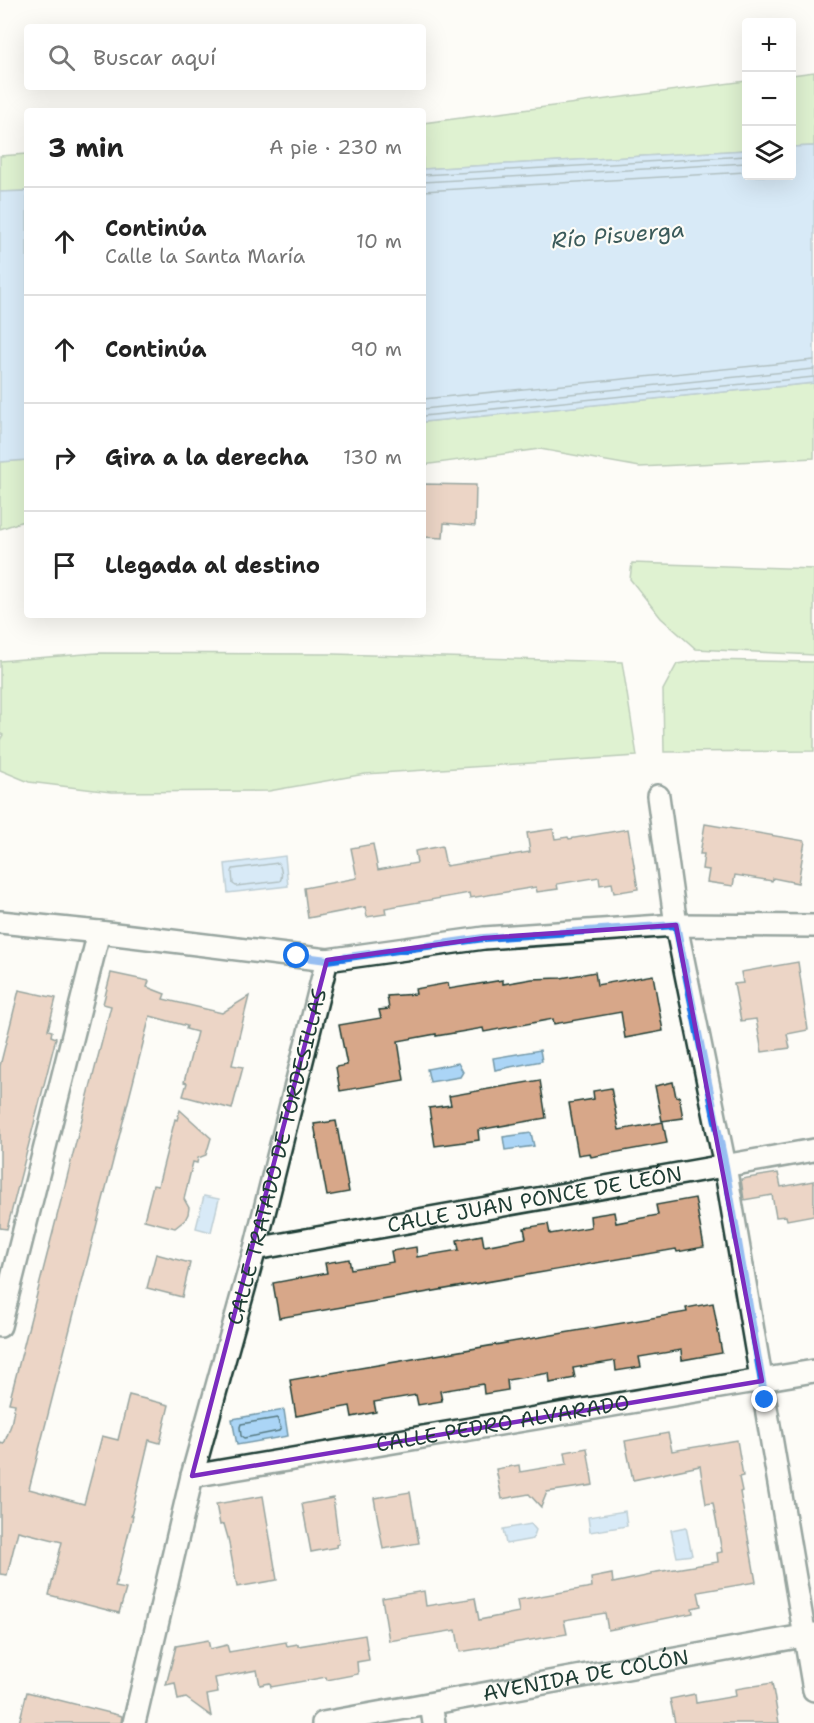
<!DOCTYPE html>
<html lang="es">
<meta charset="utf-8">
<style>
body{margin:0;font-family:"Shantell Sans",sans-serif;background:#f6f6f6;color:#222}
.controls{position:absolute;right:18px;top:18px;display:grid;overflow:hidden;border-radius:6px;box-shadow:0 6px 24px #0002}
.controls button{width:54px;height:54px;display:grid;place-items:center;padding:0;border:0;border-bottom:2px solid #e0e0e0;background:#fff;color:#222;font:30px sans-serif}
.stop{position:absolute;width:18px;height:18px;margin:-14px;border:4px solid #1a73e8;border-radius:50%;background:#fff}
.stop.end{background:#1a73e8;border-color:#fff;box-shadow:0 2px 6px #0008}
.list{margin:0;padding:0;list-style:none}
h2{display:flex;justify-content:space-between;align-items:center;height:78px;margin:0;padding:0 24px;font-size:26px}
h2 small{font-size:20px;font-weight:400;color:#767676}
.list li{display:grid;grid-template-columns:39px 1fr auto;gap:18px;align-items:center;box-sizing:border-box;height:108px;padding:0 24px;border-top:2px solid #e0e0e0}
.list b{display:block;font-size:22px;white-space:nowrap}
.list p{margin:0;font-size:20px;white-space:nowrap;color:#767676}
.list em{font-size:20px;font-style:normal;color:#767676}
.icon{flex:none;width:33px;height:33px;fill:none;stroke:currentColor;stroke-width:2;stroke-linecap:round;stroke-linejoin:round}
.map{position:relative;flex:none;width:814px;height:1723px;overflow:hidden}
.search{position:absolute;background:#fff;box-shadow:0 6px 24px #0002;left:24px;top:24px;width:402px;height:66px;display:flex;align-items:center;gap:15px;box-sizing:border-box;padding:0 21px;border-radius:6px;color:#767676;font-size:22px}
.panel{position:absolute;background:#fff;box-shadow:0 6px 24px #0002;left:24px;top:108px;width:402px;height:510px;border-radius:6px}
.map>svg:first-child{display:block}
.green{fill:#bbe6a3;stroke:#6d926c;stroke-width:1.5}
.water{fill:#abd5f6;stroke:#7398a8;stroke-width:1.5}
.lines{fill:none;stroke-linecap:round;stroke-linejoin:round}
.shore{stroke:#577a82;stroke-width:1.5}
.building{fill:#d7a789;stroke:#1f3d34;stroke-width:1.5}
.street-casing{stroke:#1f3d34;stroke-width:26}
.street{stroke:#fdfcf7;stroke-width:21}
.route{stroke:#1a73e8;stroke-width:8}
.marked{fill:none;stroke:#7b2cbf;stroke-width:4.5;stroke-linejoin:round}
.labels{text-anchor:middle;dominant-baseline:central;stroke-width:4.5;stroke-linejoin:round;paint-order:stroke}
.street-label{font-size:21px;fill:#1f3d34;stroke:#fdfcf7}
.water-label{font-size:22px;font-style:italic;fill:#3b5b5b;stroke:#fdfcf7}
</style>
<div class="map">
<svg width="814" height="1723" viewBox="0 0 814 1723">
<rect width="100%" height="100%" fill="#fdfcf7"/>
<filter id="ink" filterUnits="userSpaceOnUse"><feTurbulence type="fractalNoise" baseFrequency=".0167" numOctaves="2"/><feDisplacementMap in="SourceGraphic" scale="12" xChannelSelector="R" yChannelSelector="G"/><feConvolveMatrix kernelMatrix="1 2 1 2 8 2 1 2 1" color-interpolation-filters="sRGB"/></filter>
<g filter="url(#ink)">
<g class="green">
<path d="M814 72V146L792 147V75Z"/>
<path d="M746 81V150L423 169V123Z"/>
<path d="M27 154V191L0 192V156Z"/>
<path d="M814 383V458L640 467 540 449 423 465V422Z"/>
<path d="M27 460V520L0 529V462Z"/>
<path d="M632 563 814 569V655L696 649 661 618 630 579Z"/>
<path d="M97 653 333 654 622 662 637 756 365 774 269 791 111 792 29 782 0 770V740L3 735 0 733V661Z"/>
<path d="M703 660 814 662V751L664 752 663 690 677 664Z"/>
</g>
<g class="water">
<path d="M814 146V383L423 422V169L746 150V176H792V147Z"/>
<path d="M27 191V460L0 462V192Z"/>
<path d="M285 856 288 886 228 893 225 864Z"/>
<path d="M540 1050 542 1061 495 1070 493 1058Z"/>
<path d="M458 1063 463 1072 460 1077 430 1082 427 1069Z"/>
<path d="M531 1133 534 1146 505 1150 503 1137Z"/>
<path d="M204 1196 219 1199 211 1232 196 1228Z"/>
<path d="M284 1410 288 1436 237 1445 232 1419Z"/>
<path d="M625 1511 627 1526 590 1532 588 1517Z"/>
<path d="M531 1524 536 1530 533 1539 506 1544 503 1529Z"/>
<path d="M686 1527 692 1555 677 1557 671 1530Z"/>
</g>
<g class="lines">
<g class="shore">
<path d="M423 175 746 156"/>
<path d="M423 182 746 163"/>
<path d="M423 191 746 172"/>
<path d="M423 399 814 360"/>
<path d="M423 409 814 369"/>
<path d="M423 416 814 377"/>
<path d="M278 863C281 866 283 877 280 881L236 886 233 884 232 872 233 869Z"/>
<path d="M277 1418 281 1428 279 1431 244 1438 241 1436 240 1427 241 1424Z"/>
</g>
</g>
<g class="building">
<path d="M423 484 476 485 475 526 444 523 443 538 423 537Z"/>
<path d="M705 824 805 841 798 883 773 878 772 881 735 875 733 886 707 882 709 870 702 869 704 854H700Z"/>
<path d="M553 829 555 839 568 837 569 839 628 829 638 889 614 893 612 883 600 885 599 877 557 884 558 889 537 892 536 887 470 898 469 893 385 908 386 914 367 917 365 907 308 918 304 888 357 878 351 848 373 844 378 870 417 863 415 851 442 846 446 866 530 852 527 833Z"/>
<path d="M798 962 808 1030 787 1034 790 1048 762 1052 756 1019 741 1021 734 984 743 983 741 972Z"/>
<path d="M595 972 597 985 653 975 663 1031 625 1038 621 1012 554 1024 553 1019 484 1032 483 1028 436 1036V1034L398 1041 404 1080 340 1091 336 1067 347 1065 339 1025 381 1018 379 1010 389 1009 387 996 416 994 415 989 448 983 449 989 503 980V984L532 979 561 978Z"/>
<path d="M111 973 149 981 147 987 165 994 163 999 222 1013 249 996 232 1065 243 1067 232 1109 183 1096 187 1083 184 1082 197 1032 186 1029 187 1026 150 1016 29 1489 84 1504 102 1436 118 1440 129 1395 169 1405 160 1443 149 1440 131 1516H133L115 1587 126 1589 119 1613 49 1595 62 1542 18 1531 7 1575 0 1574V1443L4 1444 11 1425 15 1404 9 1403 111 1006 103 1004Z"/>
<path d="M19 990 56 998 48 1030 52 1031 51 1036 56 1038 7 1229 0 1228V1066Z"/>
<path d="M540 1080 546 1118 478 1130 479 1140 435 1146 429 1108 451 1105 449 1096Z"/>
<path d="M673 1082 676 1097 679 1096 683 1118 662 1121 655 1086Z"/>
<path d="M611 1088 619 1130 663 1122 667 1143 591 1157 590 1153 578 1155 569 1103 594 1099 593 1091Z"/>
<path d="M180 1110 211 1138 206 1155 198 1158 197 1163 193 1162 184 1199 189 1208 188 1214 185 1220 175 1228 144 1220 153 1185 158 1186 175 1119 177 1120Z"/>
<path d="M336 1121 349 1192 327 1196 314 1124Z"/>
<path d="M778 1173 781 1187 814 1181V1215L787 1220 786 1216 776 1217 772 1195 744 1200 741 1179Z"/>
<path d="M695 1198 704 1247 677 1252 676 1249 279 1318 273 1283 327 1273 325 1263 349 1259 351 1269 393 1262 391 1251 416 1247 417 1257 459 1250 457 1240 482 1235 484 1246 526 1238 524 1228 548 1224 550 1234 591 1227 590 1216 614 1212 616 1223 658 1215 656 1205Z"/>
<path d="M156 1254 190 1263 182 1297 147 1288Z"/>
<path d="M713 1303 722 1353 682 1360 681 1350 639 1357 641 1367 616 1371 615 1361 573 1368 575 1378 550 1383 549 1373 507 1380 508 1390 484 1394 483 1384 440 1391 442 1401 418 1405 416 1395 374 1402 376 1412 352 1417 350 1406 296 1416 290 1380 687 1312 686 1308Z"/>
<path d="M668 1433 672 1451 737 1440 743 1476 739 1477 742 1491 740 1492 756 1582 698 1592 701 1606 692 1608 693 1613 608 1630 605 1613 564 1620 567 1634 460 1652 456 1630 389 1641 382 1598 424 1591 426 1606 475 1598 479 1620 519 1612 517 1600 592 1587 591 1578 612 1574 613 1583 651 1575V1573L718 1562 717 1553 722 1552 713 1503 706 1504 700 1466 633 1480 625 1441Z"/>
<path d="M587 1448 593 1485 547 1492 541 1507 529 1494 502 1499 496 1469 519 1465 520 1472 567 1464 565 1452Z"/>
<path d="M410 1492 419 1543 383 1549 374 1498Z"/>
<path d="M263 1496 277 1580 237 1587 228 1538 224 1524 220 1525 216 1504Z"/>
<path d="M333 1498 339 1544 336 1545 337 1547 311 1552 302 1504Z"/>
<path d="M365 1635 369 1660 357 1662 358 1674 327 1680 326 1677 271 1687 270 1683 260 1685 257 1670 215 1678 218 1693 207 1695 211 1716 186 1698 178 1700 175 1683 166 1685 176 1646 208 1640 210 1649 227 1645 229 1652 286 1642 287 1646 298 1644V1646Z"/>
<path d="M772 1683 779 1723H675L670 1699 695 1694 696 1703 736 1696 735 1689Z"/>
<path d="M27 1692 122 1716 121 1723H19Z"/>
</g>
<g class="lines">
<g class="street-casing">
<g id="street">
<path d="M658 796 676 925 725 1166 814 1690"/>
<path d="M0 922 99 932 327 960 484 938 676 925 814 926"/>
<path id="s1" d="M255 1249 814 1150"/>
<path d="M0 1326 99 932"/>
<path id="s2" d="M192 1476 814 1371"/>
<path d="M431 1704 434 1723"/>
<path id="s3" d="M134 1723 192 1476 255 1249 327 960"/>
<path id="s4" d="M323 1723 814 1634"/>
</g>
</g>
<use href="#street" class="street"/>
</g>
</g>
<g class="lines" filter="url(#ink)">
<path class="route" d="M297 956 327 960 484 938 676 925 725 1166 765 1400"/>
</g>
<path d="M0 0H814V1723H0ZM676 925 762 1381 192 1476 327 960 484 938Z" fill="#fdfcf7" fill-opacity=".55" fill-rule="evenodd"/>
<path class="marked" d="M676 925 762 1381 192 1476 327 960 484 938Z"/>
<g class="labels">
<g class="street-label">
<text stroke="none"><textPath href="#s3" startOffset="584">CALLE TRATADO DE TORDESILLAS</textPath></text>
<text stroke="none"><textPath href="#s1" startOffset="284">CALLE JUAN PONCE DE LEÓN</textPath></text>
<text stroke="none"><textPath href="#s2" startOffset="315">CALLE PEDRO ALVARADO</textPath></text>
<text stroke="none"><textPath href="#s4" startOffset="267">AVENIDA DE COLÓN</textPath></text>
</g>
<g class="water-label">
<text transform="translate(618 235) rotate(-5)">Río Pisuerga</text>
</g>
</g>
</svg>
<div class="controls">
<button>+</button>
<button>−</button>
<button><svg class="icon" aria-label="layers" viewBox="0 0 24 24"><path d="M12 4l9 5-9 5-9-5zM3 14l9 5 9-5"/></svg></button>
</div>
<div class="stop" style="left:297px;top:956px"></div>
<div class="stop end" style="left:765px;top:1400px"></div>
<div class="search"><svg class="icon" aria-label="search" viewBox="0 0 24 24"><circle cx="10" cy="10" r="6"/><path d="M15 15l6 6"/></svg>Buscar aquí</div>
<section class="panel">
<h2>3 min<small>A pie · 230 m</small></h2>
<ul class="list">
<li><svg class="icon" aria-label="ahead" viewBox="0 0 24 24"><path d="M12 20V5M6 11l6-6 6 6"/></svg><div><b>Continúa</b><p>Calle la Santa María</p></div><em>10 m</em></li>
<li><svg class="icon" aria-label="ahead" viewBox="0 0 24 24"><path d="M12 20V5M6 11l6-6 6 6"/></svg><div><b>Continúa</b></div><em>90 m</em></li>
<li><svg class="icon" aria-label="right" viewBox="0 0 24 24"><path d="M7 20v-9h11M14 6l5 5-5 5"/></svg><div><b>Gira a la derecha</b></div><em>130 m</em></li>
<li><svg class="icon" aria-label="arrive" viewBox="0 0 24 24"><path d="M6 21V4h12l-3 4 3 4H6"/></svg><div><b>Llegada al destino</b></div></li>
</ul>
</section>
</div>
